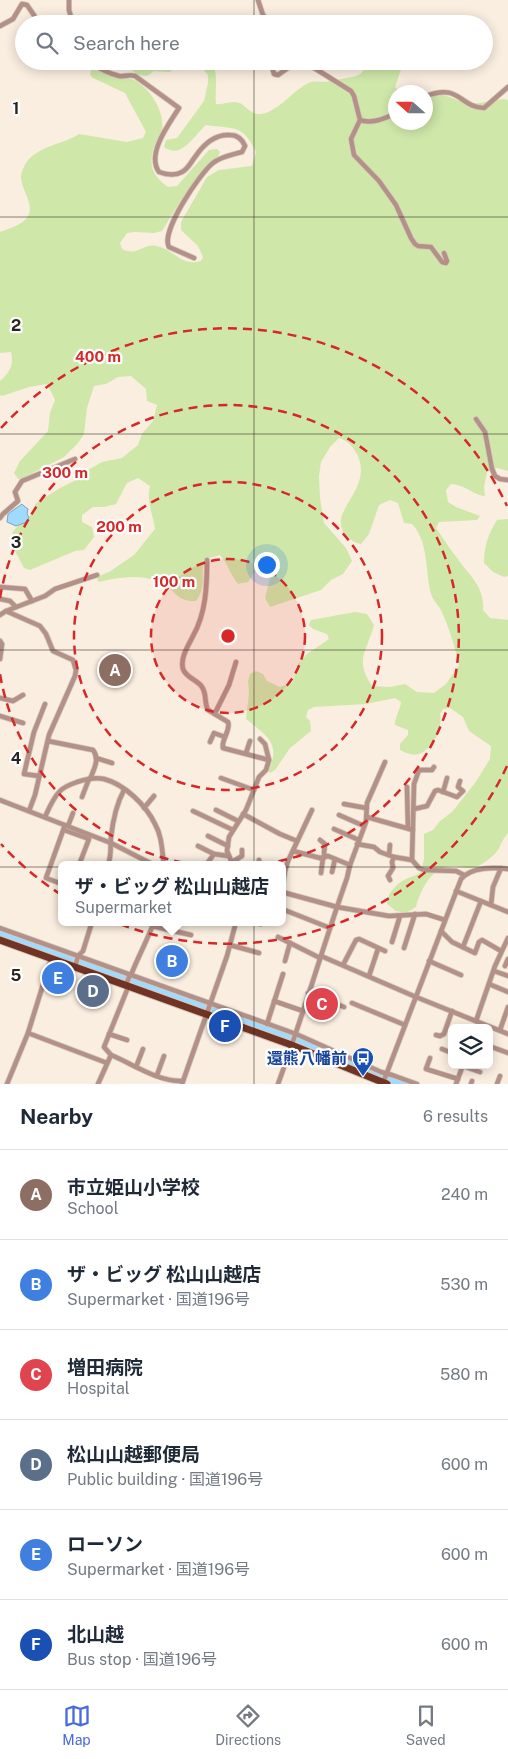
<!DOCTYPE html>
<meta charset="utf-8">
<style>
body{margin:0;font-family:"Public Sans","Noto Sans JP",sans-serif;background:#f2f2f3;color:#1f2937}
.controls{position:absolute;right:15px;bottom:15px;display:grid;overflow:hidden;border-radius:8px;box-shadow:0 2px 12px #0003}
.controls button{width:45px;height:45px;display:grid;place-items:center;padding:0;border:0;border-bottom:1px solid #e0e1e3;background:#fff;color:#1f2937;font:25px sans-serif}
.compass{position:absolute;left:388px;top:85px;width:45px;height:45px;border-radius:50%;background:#fff;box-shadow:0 2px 12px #0003;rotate:291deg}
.you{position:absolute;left:266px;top:564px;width:18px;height:18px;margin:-12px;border:4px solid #fff;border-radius:50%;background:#1a73e8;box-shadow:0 0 0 8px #1a73e833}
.badge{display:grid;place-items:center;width:32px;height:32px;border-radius:50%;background:#4a6bde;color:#fff;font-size:16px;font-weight:700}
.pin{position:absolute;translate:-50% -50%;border:2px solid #fff;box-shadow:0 1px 5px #0006}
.popup{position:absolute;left:58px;top:861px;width:228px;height:65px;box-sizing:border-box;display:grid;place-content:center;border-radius:8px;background:#fff;filter:drop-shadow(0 1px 4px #0005);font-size:16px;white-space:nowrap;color:#747a83}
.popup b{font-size:19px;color:#1f2937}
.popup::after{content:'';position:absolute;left:50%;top:100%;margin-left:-10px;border:10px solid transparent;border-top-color:#fff}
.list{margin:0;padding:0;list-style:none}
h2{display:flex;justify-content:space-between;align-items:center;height:65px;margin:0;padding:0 20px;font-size:21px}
h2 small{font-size:16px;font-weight:400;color:#747a83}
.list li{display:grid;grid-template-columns:32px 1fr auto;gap:15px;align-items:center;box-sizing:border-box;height:90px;padding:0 20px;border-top:1px solid #e0e1e3}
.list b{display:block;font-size:19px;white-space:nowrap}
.list p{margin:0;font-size:16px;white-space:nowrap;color:#747a83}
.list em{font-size:16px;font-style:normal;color:#747a83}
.icon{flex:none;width:28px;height:28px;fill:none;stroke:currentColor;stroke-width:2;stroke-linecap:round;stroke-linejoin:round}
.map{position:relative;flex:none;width:508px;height:1084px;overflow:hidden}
.search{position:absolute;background:#fff;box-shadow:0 2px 12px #0003;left:15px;right:15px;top:15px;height:55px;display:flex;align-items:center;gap:12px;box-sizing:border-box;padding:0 18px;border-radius:28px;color:#747a83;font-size:19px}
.sheet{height:605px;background:#fff}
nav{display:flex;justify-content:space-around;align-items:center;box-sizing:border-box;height:70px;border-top:1px solid #e0e1e3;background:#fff;font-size:14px;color:#747a83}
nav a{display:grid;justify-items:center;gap:2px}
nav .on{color:#4a6bde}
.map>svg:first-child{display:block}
.green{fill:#cfe7a9}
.water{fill:#a0dbff;stroke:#7ca4bc}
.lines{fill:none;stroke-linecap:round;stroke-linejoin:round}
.river{stroke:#a0dbff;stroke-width:9}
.minor-casing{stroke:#d4cabd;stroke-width:6}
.trunk-casing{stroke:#d4cabd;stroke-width:9}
.minor{stroke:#b49188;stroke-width:4.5}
.trunk{stroke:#713424;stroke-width:7}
.grid{fill:none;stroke:#28241f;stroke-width:1;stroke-opacity:0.55}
.ring{fill:none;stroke:#d62828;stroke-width:2.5;stroke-dasharray:9 6}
.labels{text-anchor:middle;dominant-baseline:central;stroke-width:4.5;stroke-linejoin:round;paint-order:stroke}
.transit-label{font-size:16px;font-weight:bold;fill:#164399;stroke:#fefefe;text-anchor:end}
.grid-label{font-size:16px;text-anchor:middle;font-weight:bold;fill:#28241f;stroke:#fefefe;stroke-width:4.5;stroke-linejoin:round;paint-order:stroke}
.centre{fill:#d62828;stroke:#fefefe;stroke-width:2.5}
.ring-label{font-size:15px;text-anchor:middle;font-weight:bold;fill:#d62828;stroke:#fefefe;stroke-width:4.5;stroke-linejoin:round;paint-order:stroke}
</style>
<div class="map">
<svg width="508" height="1084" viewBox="0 0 508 1084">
<rect width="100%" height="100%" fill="#faeee0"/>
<g class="green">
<path d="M131 61H144L146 63 159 66H169L176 61H189L169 72 154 71 147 76 138 75 130 69Z"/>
<path d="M193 61H211C220 76 214 90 216 104 223 105 228 102 235 102 244 102 249 114 258 114 277 115 294 88 311 82 316 81 321 82 326 82 331 81 336 80 341 79 356 76 362 78 368 61H404L395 87 400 92H396V122H426V92H418C436 92 452 96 467 105L503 99 508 100V471L497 468 487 472 484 487 485 496C472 495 467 485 451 484L446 490 448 502 456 507 480 516 477 520 439 522 436 528C443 538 449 548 457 558 469 575 485 587 483 610L490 618 508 620V833C503 839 501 844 498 850 494 856 483 864 476 867 469 870 460 866 453 866 433 865 420 890 416 907L406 913 396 911 387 904C387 893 397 883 406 879 412 876 416 876 421 872L424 859V834L433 830 440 821 452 812 475 783 490 759 491 746 469 731 463 717 450 708 443 709 440 714C443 729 434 748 419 754 413 756 406 753 400 750V744L408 735V730L395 725C395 716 400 711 401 702L395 698 366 704 314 707 308 710 306 717 310 721 311 731 290 748 275 770 270 773 268 770C283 743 264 734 246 719L249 693 248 681 250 674 256 671 263 674 267 681 280 687 292 683 298 664 307 654 329 639 327 634 313 629 309 625 311 620 355 612 367 614 374 625C367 652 354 659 372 686L390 687 405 684 417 692 434 693 446 684 459 665C455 647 449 627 441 610 438 605 433 600 431 594 425 571 429 542 412 524L404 523 398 503 390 500 379 505 369 534 361 544C348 541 337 529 342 515 350 496 368 480 358 456 353 447 349 441 339 438L330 447 321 462 319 476 320 498 324 523 346 548 352 561 343 574 331 580 321 590 270 607 265 598 270 578 278 571 275 565 269 562 261 563 248 582 238 584C230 574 228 564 220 555L205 559C199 576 208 584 196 601 174 602 176 588 160 582 142 574 118 577 99 582L97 580 99 576 109 572 134 555 155 529C153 514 146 501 150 486L138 478 127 483 116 504 104 507H93L82 515V522L92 527 94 537 84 550 75 551 30 570 24 568C15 550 0 531 27 522L36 503 60 488 78 479 88 470 102 462 122 458 138 445 142 434 153 421 157 405 147 401 146 389 131 376 118 377 106 384 94 386 87 408 84 434 78 443 64 457 23 478 18 479 14 473 20 461 48 431 50 413 55 400 47 384 29 387 2 396 0 395V381C10 372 14 365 11 352L0 353V232C7 229 15 227 21 223 41 210 21 192 21 177 21 173 24 166 26 163 39 145 62 145 79 134L127 142 143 138 146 132 125 93 93 78 90 75 91 70C99 69 109 76 117 77 123 78 131 78 136 81 151 90 165 112 162 130 161 135 157 139 155 144 148 163 151 175 168 187L177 186 209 150 217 149 220 152 218 157 208 165 181 200 162 231 154 233 135 232 127 233 120 243 122 249C138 257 143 243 156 246 174 249 181 267 201 261L203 257 198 246 181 230V222L207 177 219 170 252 166 256 152C243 124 234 129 206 125 194 135 182 160 164 147L166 140 177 138 204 101 208 83V75L199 65Z"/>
<path d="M508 519V576L504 577 493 572 484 563C484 547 488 534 497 520Z"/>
</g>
<path class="water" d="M22 504 24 506 28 509 27 514 29 517 27 522 16 526 7 522 8 514Z"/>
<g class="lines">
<g class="river">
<path d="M0 933 204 1006"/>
<path d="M214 1010 286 1035 380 1076 404 1084"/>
</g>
<g class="minor-casing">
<g id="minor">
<path d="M258 0 263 15 272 24"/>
<path d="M65 24 71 17 69 10V0"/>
<path d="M0 26 13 19 22 4 27 5 40 24"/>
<path d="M86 61C97 67 106 73 119 76 125 77 129 74 135 76L179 108C169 124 146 154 159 172 167 175 175 176 182 172 188 169 191 162 195 157 203 145 215 134 230 135 238 135 242 139 245 146L242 152C232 155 222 156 213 163 200 173 160 232 169 247L194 258"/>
<path d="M274 61 272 67 274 74 278 75 292 65 302 63 311 66 351 91 354 96 360 120 351 139 354 155 379 181 396 205 411 238 415 244 418 246 431 247 442 262 446 263 447 261 444 253"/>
<path d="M426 96C460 83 459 107 484 108L508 87"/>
<path d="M360 120C372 124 384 119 396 113"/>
<path d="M476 419 485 432 492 469 495 476 500 479 508 480"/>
<path d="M0 518 3 514 18 501 15 492 22 481 75 459"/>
<path d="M207 560C207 586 206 613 193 636 188 646 180 658 183 669 186 678 198 680 202 687 207 694 204 703 208 710L228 722C231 731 221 739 223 748L269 760 266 770 259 777 246 810 229 837 227 851 233 865"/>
<path d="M0 587 25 589 32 601"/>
<path d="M0 599 10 601 16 607"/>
<path d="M6 611 45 596 55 589 97 575"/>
<path d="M0 615 6 611 40 626 46 634 53 651 73 660 76 670 75 676 49 735 35 795 29 811"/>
<path d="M0 641 2 644 0 659"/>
<path d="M0 698 13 701 23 695"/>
<path d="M215 713 229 685 236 662"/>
<path d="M0 716 23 723"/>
<path d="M260 739 265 744 269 760"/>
<path d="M48 741 93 750C100 759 94 769 90 779"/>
<path d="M210 742 214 733 225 737"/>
<path d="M246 753 250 741"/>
<path d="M96 758 112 763"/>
<path d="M39 776 24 774 34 732 45 704"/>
<path d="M221 778 254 790"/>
<path d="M407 787 408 828"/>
<path d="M443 792 447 778"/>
<path d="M82 797 89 779"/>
<path d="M0 800 111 843 154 865"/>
<path d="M344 804 366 808"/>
<path d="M144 808 154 796"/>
<path d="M414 809 427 806 435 791 438 790 457 797 463 791 458 787 460 781"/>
<path d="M216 810 238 821"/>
<path d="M193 811 233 830"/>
<path d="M243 814 280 834 297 841"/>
<path d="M339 815 364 826"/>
<path d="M45 817C49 808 53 798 60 791 65 786 72 784 77 782 86 779 95 777 104 779 124 784 146 805 155 824 162 836 162 851 164 865"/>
<path d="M367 817 413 830"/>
<path d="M68 826 73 813"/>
<path d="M334 829 359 840"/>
<path d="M64 830 89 839 79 865"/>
<path d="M208 836 228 846"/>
<path d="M320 840 325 844 324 853 325 857"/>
<path d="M357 844 374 847 380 852 394 857 412 860 419 868 424 870 456 871 464 875"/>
<path d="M198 846 214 854"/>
<path d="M293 851 320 858 328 856 350 865"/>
<path d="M389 855 390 845"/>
<path d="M259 860 260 865"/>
<path d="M412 860 414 784 419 770H432L434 767"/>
<path d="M232 862 242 856V850"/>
<path d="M108 865C112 854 110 847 111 837 113 819 116 805 124 790"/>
<path d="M206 865 214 854 229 856"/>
<path d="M332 872 335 859"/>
<path d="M321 873 323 858"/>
<path d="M390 880 388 876 393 868 392 862 394 857"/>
<path d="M62 884 46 878 65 825"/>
<path d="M282 890 285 871 288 861 312 810"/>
<path d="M456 891 508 912"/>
<path d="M282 892 337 907 389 916 426 914 445 920"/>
<path d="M491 905 493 887 501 868"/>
<path d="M282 909 330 928"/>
<path d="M252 922 261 924 262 922"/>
<path d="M152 926 191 935"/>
<path d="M0 928 296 1034 381 1072 392 1075 417 1084"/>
<path d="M441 931 452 942 475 953 479 942 482 940 501 951"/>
<path d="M278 937 320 958"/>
<path d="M392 942 400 916"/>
<path d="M230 945 259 953"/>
<path d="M463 947 481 901"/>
<path d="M404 948 415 914"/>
<path d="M321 956 416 997 508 1034"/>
<path d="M285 961 290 943"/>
<path d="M429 961 461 975"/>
<path d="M343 965 356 940 359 939 385 951"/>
<path d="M505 966 508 959"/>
<path d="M75 967 78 956 83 951 92 922"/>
<path d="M494 971 508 976"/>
<path d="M131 975C138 957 147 941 154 922"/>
<path d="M369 976 378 949"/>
<path d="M489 984 508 992"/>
<path d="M308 993 344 1007"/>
<path d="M274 1001 303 1011"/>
<path d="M352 1003 405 1025"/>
<path d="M476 1021 495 966 508 938"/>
<path d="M267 1024 283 974"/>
<path d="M500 1030 508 1007"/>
<path d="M28 1033 107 1063"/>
<path d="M109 1034 127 1040"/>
<path d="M436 1035 440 1036 444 1034 452 1011"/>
<path d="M489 1046 508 1053"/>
<path d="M442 1049 452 1053"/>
<path d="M111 1055C133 1064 158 1082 183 1081"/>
<path d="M430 1058 426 1069 458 1079"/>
<path d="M463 1066 480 1072"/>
<path d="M136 1067 143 1049"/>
<path d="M157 1075 164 1056"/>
<path d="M383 1083 461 879C471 867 494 867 508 869"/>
<path d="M7 1084 28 1033 51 959"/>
<path d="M98 1084 111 1055 104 1047 127 990V982L130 975"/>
<path d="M182 1084 227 956 236 922"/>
<path d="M278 1084C303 1016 323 946 347 878L350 865 366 822 367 803 385 762"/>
<path d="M456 1084 463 1065"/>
<path d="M471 1084 472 1081"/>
<path d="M497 1084 500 1076"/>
</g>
</g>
<g class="trunk-casing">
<path id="trunk" d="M0 940 289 1044 387 1084"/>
</g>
<use href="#minor" class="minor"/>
<use href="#trunk" class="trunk"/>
</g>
<path class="grid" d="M254 0V24M254 61V1084M0 217H508M0 434H508M0 650H508M0 867H508"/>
<circle cx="228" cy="636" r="77" fill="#d62828" fill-opacity=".12"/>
<g class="ring">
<circle cx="228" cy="636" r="77"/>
<circle cx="228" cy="636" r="154"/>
<path d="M0 598A231 231 0 1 1 0 674"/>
<path d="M507 766A308 308 0 0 1 1 844M1 428A308 308 0 0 1 507 506"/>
</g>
<defs>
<g id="bus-pin" transform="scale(1.125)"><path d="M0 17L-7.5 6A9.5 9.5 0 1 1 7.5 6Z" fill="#1a4fb4" stroke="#fefefe"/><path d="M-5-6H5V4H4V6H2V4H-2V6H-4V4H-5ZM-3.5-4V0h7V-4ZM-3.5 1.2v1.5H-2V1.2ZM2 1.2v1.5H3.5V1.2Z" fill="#fff"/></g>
</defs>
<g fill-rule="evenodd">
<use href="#bus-pin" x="363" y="1058"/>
</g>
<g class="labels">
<g class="transit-label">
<text x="347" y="1058">還熊八幡前</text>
</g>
</g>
<g class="grid-label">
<text x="16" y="114">1</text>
<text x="16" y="331">2</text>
<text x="16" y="548">3</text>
<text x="16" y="764">4</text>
<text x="16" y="981">5</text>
</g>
<circle cx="228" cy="636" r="8" class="centre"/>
<g class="ring-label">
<text x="98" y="362">400 m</text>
<text x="65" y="478">300 m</text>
<text x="119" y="532">200 m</text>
<text x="174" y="587">100 m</text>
</g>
</svg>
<div class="controls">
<button><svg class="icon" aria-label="layers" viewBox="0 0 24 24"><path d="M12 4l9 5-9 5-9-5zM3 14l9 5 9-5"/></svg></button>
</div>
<svg class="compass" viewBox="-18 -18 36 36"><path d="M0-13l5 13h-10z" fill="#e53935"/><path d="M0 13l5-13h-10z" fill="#747a83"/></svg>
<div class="you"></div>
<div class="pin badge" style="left:115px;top:670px;background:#8d6e63">A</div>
<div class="pin badge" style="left:172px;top:961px;background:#3f7fe0">B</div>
<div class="popup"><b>ザ・ビッグ 松山山越店</b>Supermarket</div>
<div class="pin badge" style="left:322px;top:1004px;background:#e0444e">C</div>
<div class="pin badge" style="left:93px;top:991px;background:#5c6f8a">D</div>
<div class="pin badge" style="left:58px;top:978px;background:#3f7fe0">E</div>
<div class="pin badge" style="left:225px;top:1026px;background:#1a4fb4">F</div>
<div class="search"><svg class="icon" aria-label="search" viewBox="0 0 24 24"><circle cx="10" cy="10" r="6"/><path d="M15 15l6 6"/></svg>Search here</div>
</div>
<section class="sheet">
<h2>Nearby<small>6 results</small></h2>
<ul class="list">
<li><span class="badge" style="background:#8d6e63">A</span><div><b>市立姫山小学校</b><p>School</p></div><em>240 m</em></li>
<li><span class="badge" style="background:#3f7fe0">B</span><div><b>ザ・ビッグ 松山山越店</b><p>Supermarket · 国道196号</p></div><em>530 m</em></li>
<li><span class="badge" style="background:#e0444e">C</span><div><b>増田病院</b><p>Hospital</p></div><em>580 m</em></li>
<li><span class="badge" style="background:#5c6f8a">D</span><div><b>松山山越郵便局</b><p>Public building · 国道196号</p></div><em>600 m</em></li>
<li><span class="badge" style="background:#3f7fe0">E</span><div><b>ローソン</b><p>Supermarket · 国道196号</p></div><em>600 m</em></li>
<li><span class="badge" style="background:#1a4fb4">F</span><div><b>北山越</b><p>Bus stop · 国道196号</p></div><em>600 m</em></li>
</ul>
</section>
<nav>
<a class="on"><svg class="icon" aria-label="map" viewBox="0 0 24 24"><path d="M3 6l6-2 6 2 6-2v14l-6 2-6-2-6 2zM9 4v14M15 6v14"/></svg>Map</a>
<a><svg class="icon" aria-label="directions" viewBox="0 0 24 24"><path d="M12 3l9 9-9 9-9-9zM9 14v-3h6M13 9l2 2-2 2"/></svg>Directions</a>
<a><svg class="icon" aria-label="saved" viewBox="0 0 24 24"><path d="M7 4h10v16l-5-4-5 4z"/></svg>Saved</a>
</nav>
